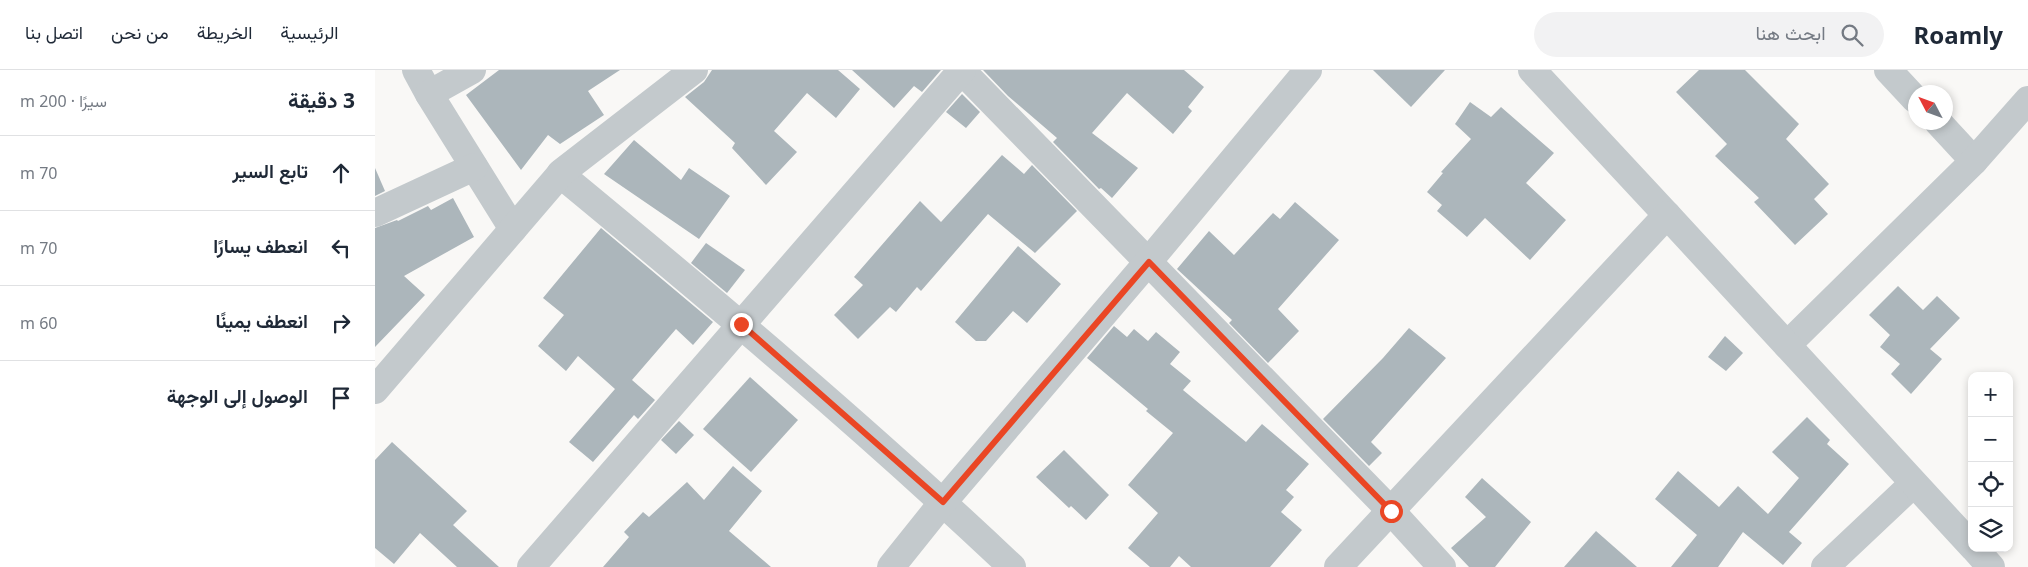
<!DOCTYPE html>
<html lang="ar">
<meta charset="utf-8">
<style>
body{margin:0;font-family:"Noto Sans",Vazirmatn,sans-serif;background:#f2f2f3;color:#1f2937;direction:rtl}
.controls{position:absolute;right:15px;bottom:15px;display:grid;overflow:hidden;border-radius:10px;box-shadow:0 2px 8px #0003}
.controls button{width:45px;height:45px;display:grid;place-items:center;padding:0;border:0;border-bottom:1px solid #e0e1e3;background:#fff;color:#1f2937;font:25px sans-serif}
.compass{position:absolute;left:1533px;top:15px;width:45px;height:45px;border-radius:50%;background:#fff;box-shadow:0 2px 8px #0003;rotate:311deg}
.stop{position:absolute;width:15px;height:15px;margin:-11px;border:4px solid #ea4624;border-radius:50%;background:#fff}
.stop.end{background:#ea4624;border-color:#fff;box-shadow:0 1px 5px #0008}
.list{margin:0;padding:0;list-style:none}
h2{display:flex;justify-content:space-between;align-items:center;height:65px;margin:0;padding:0 20px;font-size:21px}
h2 small{font-size:16px;font-weight:400;color:#747a83}
.list li{display:grid;grid-template-columns:32px 1fr auto;gap:15px;align-items:center;box-sizing:border-box;height:75px;padding:0 20px;border-top:1px solid #e0e1e3}
.list b{display:block;font-size:19px;white-space:nowrap}
.list em{font-size:16px;font-style:normal;color:#747a83}
.icon{flex:none;width:28px;height:28px;fill:none;stroke:currentColor;stroke-width:2;stroke-linecap:round;stroke-linejoin:round}
.map{position:relative;flex:none;width:1653px;height:497px;overflow:hidden;direction:ltr}
header{display:flex;align-items:center;gap:30px;box-sizing:border-box;height:70px;padding:0 25px;background:#fff;border-bottom:1px solid #e0e1e3}
header strong{font-size:24px}
nav{display:flex;gap:28px;margin-inline-start:auto;font-size:18px}
.search{width:350px;height:45px;background:#f2f2f3;display:flex;align-items:center;gap:12px;box-sizing:border-box;padding:0 18px;border-radius:28px;color:#747a83;font-size:19px}
main{display:flex}
aside{flex:1;background:#fff}
.map>svg:first-child{display:block}
.building{fill:#acb6bb}
.lines{fill:none;stroke-linecap:round;stroke-linejoin:round}
.minor{stroke:#c3c9cc;stroke-width:28}
.tertiary{stroke:#c3c9cc;stroke-width:28}
.route{stroke:#ea4624;stroke-width:6}
</style>
<header>
<strong>Roamly</strong>
<div class="search"><svg class="icon" aria-label="search" viewBox="0 0 24 24"><circle cx="10" cy="10" r="6"/><path d="M15 15l6 6"/></svg>ابحث هنا</div>
<nav><a>الرئيسية</a><a>الخريطة</a><a>من نحن</a><a>اتصل بنا</a></nav>
</header>
<main>
<div class="map">
<svg width="1653" height="497" viewBox="0 0 1653 497">
<rect width="100%" height="100%" fill="#f9f8f6"/>
<g class="building">
<path d="M124 0H245L213 21 229 45 185 74 173 65 146 100 91 25Z"/>
<path d="M337 0H463L485 19 461 48 432 23 399 61 422 82 391 115 357 78 360 73 310 27 329 12Z"/>
<path d="M477 0H566L547 22 539 16 519 38Z"/>
<path d="M608 0H809L829 17 813 37 817 41 798 64 752 23 717 63 763 98 737 128 726 118 724 119 678 72 682 68 633 26Z"/>
<path d="M998 0H1070L1036 37Z"/>
<path d="M1324 0H1370L1424 54 1411 69 1454 114 1439 129 1453 144 1420 175 1379 132 1384 128 1340 86 1352 74 1301 22Z"/>
<path d="M587 24 605 42 591 58 571 42Z"/>
<path d="M1095 32 1116 47 1126 37 1179 83 1151 113 1191 150 1155 190 1110 148 1092 167 1062 141 1067 135 1052 122 1068 103 1066 102 1096 69 1080 54Z"/>
<path d="M259 70 306 110 314 98 355 126 324 169 229 104Z"/>
<path d="M627 85 649 104 657 95 702 141 660 183 613 144 546 221 542 217 521 242 515 237 483 269 459 245 488 215 479 207 545 131 566 152Z"/>
<path d="M0 98 10 121 0 126Z"/>
<path d="M78 128 99 167 29 206 50 225 0 277V158L22 150 23 151 53 136 56 140Z"/>
<path d="M920 132 964 170 903 239 924 261 893 293 854 253 857 250 802 199 834 161 859 185 898 143 905 149Z"/>
<path d="M226 158 338 252 318 275 301 259 257 310 280 330 263 349 259 345 218 392 194 372 240 319 203 286 191 301 163 276 189 245 168 228Z"/>
<path d="M331 173 370 200 352 223 316 193Z"/>
<path d="M643 176 686 214 652 253 638 241 611 271H601L580 252Z"/>
<path d="M1523 216 1548 240 1562 226 1585 248 1555 279 1567 289 1536 324 1516 304 1525 294 1505 277 1515 265 1494 245Z"/>
<path d="M739 256 752 267 759 259 773 271 781 262 805 282 795 294 816 311 808 320 871 372 887 354 934 394 911 420 919 427 906 442 927 460 895 497H816L804 486 795 497H775L753 478 783 443 753 415 798 363 771 341 773 339 712 288Z"/>
<path d="M1034 258 1071 288 996 372 1007 383 994 396 948 349 1008 288Z"/>
<path d="M1350 266 1368 283 1351 301 1333 287Z"/>
<path d="M375 307 423 350 376 402 328 359Z"/>
<path d="M1432 347 1455 370 1452 374 1474 394 1414 462 1427 473 1408 495 1368 462 1343 497H1296L1322 465 1280 429 1303 401 1344 437 1363 416 1393 444 1424 408 1397 382Z"/>
<path d="M304 351 319 365 301 384 286 370Z"/>
<path d="M17 372 92 441 78 455 124 497H82L45 463 19 494 0 478V390Z"/>
<path d="M689 380 734 425 711 450 696 436 694 438 661 407Z"/>
<path d="M358 396 387 421 354 461 396 497H228L254 467 249 462 268 442 274 447 312 412 329 430Z"/>
<path d="M1107 408 1156 452 1120 497H1094L1076 478 1111 447 1090 427Z"/>
<path d="M1221 461 1262 497H1189Z"/>
</g>
<g class="lines">
<g class="minor">
<path d="M41 0 54 24 138 159"/>
<path d="M586 0 1016 441 1067 497"/>
<path d="M1157 0 1292 145"/>
<path d="M1513 0 1540 29"/>
<path d="M54 24 97 0"/>
<path d="M1563 52 1599 91"/>
<path d="M185 104C339 231 492 360 637 497"/>
<path d="M0 143 99 97"/>
<path d="M1412 275 1599 91 1653 30"/>
<path d="M0 320 187 102 319 0"/>
<path d="M156 497 587 0"/>
<path d="M516 497 568 432 773 192 933 0"/>
<path d="M1450 497 1538 414"/>
</g>
<g class="tertiary">
<path d="M1599 478 1616 497"/>
<path d="M963 497 1292 145 1597 476"/>
</g>
</g>
<g class="lines">
<path class="route" d="M366 254 568 432 774 192 1016 441"/>
</g>
</svg>
<div class="controls">
<button>+</button>
<button>−</button>
<button><svg class="icon" aria-label="locate" viewBox="0 0 24 24"><circle cx="12" cy="12" r="6"/><path d="M12 2v4M12 18v4M2 12h4M18 12h4"/></svg></button>
<button><svg class="icon" aria-label="layers" viewBox="0 0 24 24"><path d="M12 4l9 5-9 5-9-5zM3 14l9 5 9-5"/></svg></button>
</div>
<svg class="compass" viewBox="-18 -18 36 36"><path d="M0-13l5 13h-10z" fill="#e53935"/><path d="M0 13l5-13h-10z" fill="#747a83"/></svg>
<div class="stop" style="left:1016px;top:441px"></div>
<div class="stop end" style="left:366px;top:254px"></div>
</div>
<aside>
<h2>3 دقيقة<small>سيرًا · 200 m</small></h2>
<ul class="list">
<li><svg class="icon" aria-label="ahead" viewBox="0 0 24 24"><path d="M12 20V5M6 11l6-6 6 6"/></svg><div><b>تابع السير</b></div><em>70 m</em></li>
<li><svg class="icon" aria-label="left" viewBox="0 0 24 24"><path d="M17 20v-9H6M10 6l-5 5 5 5"/></svg><div><b>انعطف يسارًا</b></div><em>70 m</em></li>
<li><svg class="icon" aria-label="right" viewBox="0 0 24 24"><path d="M7 20v-9h11M14 6l5 5-5 5"/></svg><div><b>انعطف يمينًا</b></div><em>60 m</em></li>
<li><svg class="icon" aria-label="arrive" viewBox="0 0 24 24"><path d="M6 21V4h12l-3 4 3 4H6"/></svg><div><b>الوصول إلى الوجهة</b></div></li>
</ul>
</aside>
</main>
